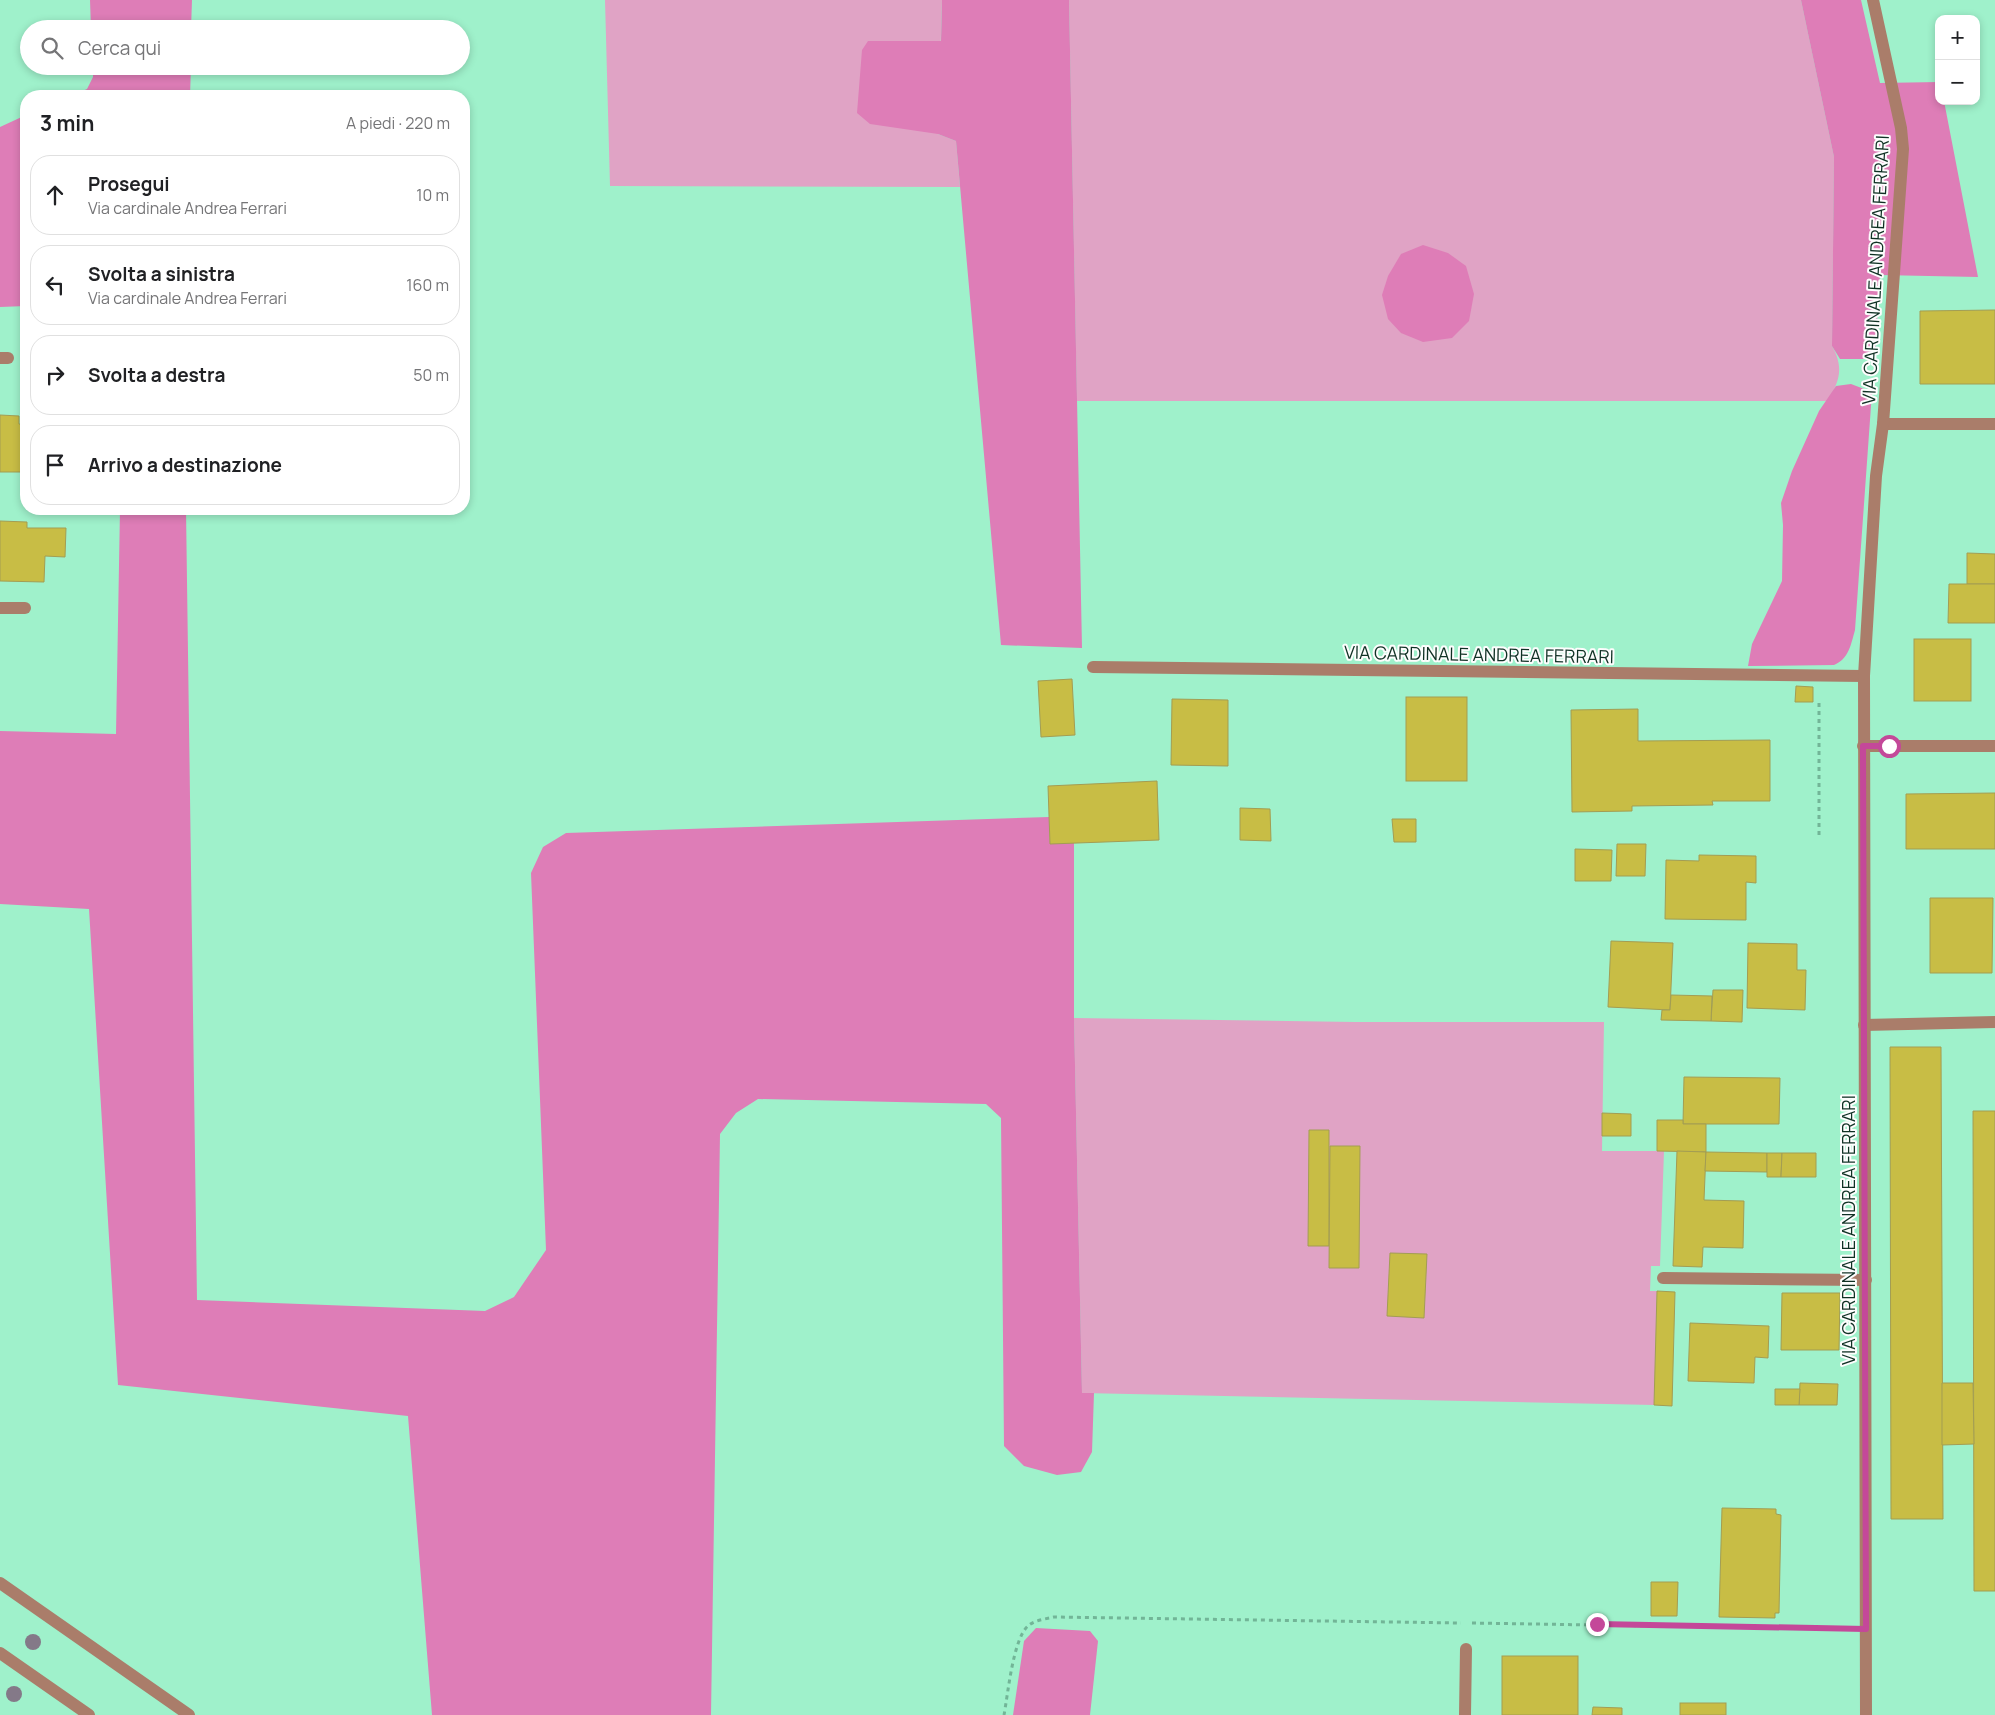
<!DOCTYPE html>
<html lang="it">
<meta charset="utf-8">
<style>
body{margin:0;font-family:Manrope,sans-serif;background:#f6f6f6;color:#202124}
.controls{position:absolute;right:15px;top:15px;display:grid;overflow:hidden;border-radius:10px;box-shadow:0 2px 8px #0003}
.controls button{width:45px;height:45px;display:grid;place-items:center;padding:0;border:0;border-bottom:1px solid #e0e0e0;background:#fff;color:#202124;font:25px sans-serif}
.stop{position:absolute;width:15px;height:15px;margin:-11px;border:4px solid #c44899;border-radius:50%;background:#fff}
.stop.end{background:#c44899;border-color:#fff;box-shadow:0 1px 5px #0008}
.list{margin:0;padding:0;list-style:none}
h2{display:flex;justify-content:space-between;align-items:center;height:65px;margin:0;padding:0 20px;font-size:21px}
h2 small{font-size:16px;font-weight:400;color:#757577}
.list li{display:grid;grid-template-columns:32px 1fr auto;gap:15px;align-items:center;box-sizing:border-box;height:80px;margin:0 10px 10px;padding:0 10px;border:1px solid #e0e0e0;border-radius:20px}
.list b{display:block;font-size:19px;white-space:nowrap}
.list p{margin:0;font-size:16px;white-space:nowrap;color:#757577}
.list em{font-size:16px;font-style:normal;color:#757577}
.icon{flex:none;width:28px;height:28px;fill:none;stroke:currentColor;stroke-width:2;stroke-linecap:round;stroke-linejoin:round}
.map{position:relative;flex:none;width:1995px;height:1715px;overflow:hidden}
.search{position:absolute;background:#fff;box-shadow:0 2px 8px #0003;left:20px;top:20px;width:450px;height:55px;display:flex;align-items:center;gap:12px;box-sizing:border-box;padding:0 18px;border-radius:28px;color:#757577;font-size:19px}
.panel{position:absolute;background:#fff;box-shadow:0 2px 8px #0003;left:20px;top:90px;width:450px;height:425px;border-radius:20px}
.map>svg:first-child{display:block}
.green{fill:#e0a3c5}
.forest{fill:#de7db7}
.building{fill:#c8bd45;stroke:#a39d53}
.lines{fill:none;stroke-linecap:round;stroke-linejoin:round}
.path{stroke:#72b597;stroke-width:3;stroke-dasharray:4 4;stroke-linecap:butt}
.minor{stroke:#aa7d6a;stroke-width:12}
.tree{fill:#847988}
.route{stroke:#c44899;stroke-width:6}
.labels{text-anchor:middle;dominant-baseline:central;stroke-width:4;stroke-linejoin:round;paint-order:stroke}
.street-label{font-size:18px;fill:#0f3124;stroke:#fdfdfd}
</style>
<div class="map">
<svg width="1995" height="1715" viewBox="0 0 1995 1715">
<rect width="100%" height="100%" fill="#9ff1cb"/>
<g class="green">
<path d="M605 0H942L938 134 956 141 960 187 610 186Z"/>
<path d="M1069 0H1801L1834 157 1832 346C1844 367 1840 382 1827 401H1077Z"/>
<path d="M1074 1018 1355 1022H1604L1602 1151H1664L1660 1266H1651L1650 1291H1657L1654 1405 1082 1393Z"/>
</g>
<g class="forest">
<path d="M90 0H192L191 29H91Z"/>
<path d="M942 0H1069L1082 648 1001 645 956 141 938 134 870 124 857 113 862 50 868 41H941Z"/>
<path d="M1801 0H1861L1880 83 1939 82V101H1944L1978 277 1880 275 1875 354 1869 359H1840L1832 346 1834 157Z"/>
<path d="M93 66H191L190 96H71L87 89 93 77Z"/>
<path d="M26 115V306L0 307V127Z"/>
<path d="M1423 245 1448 253 1466 266 1474 294 1469 321 1452 338 1423 342 1401 333 1388 319 1382 295 1388 276 1401 254Z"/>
<path d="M1851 384 1872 392 1855 630C1851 644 1849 659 1834 665L1748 666 1752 644 1782 581 1783 525 1781 503 1792 471 1819 411 1836 386Z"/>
<path d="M120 509H186L197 1300 485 1311 514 1297 546 1250 531 873 543 847 566 833 1049 817 1050 843H1074V1018L1082 1393H1094L1092 1452 1081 1472 1057 1475 1024 1466 1004 1446 1001 1118 986 1104 758 1099 736 1113 720 1134 711 1715H432L408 1416 118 1385 89 909 0 904V731L116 734Z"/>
<path d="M1036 1628 1090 1631 1098 1641 1090 1715H1013L1024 1641Z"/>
</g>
<g class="building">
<path d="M1995 310V384H1920V311Z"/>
<path d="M0 415 19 416V424L26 425V472H0Z"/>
<path d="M0 521 27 522V528H66L65 557 45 556 44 582 0 581Z"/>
<path d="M1967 553 1995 554V584H1967Z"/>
<path d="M1949 584H1995V623H1948Z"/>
<rect x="1914" y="639" width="57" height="62"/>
<path d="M1072 679 1075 735 1041 737 1038 681Z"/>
<path d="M1796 686 1813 687V702H1795Z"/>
<rect x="1406" y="697" width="61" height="84"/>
<path d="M1172 699 1228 700V766L1171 765Z"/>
<path d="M1638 709V741L1770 740V801H1712L1713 805 1632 806V811L1572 812 1571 710Z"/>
<path d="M1157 781 1159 840 1050 844 1048 786Z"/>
<path d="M1995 793V849H1906V794Z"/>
<path d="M1240 808 1270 809 1271 841 1240 840Z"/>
<path d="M1392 819H1416V842H1394Z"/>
<path d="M1617 844H1646L1645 876H1616Z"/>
<path d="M1575 849 1612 850 1611 881H1575Z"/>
<path d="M1699 855 1756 856V883L1746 882V920L1665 919 1666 860 1699 861Z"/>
<path d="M1930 898H1993L1992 973H1930Z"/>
<path d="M1611 941 1673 943 1670 1010 1608 1007Z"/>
<path d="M1748 943 1797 944V970H1806L1805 1010 1747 1008Z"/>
<path d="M1713 990H1743L1742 1022 1711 1021Z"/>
<path d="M1671 995 1712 996 1711 1021 1661 1020 1662 1010H1670Z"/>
<path d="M1890 1047H1941L1943 1519H1891Z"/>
<path d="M1684 1077 1780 1078 1779 1124H1683Z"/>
<path d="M1973 1111H1995V1591H1974Z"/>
<path d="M1602 1113 1631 1114V1136H1602Z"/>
<path d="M1657 1120H1683V1124H1706V1152L1657 1151Z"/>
<path d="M1309 1130H1329V1246H1308Z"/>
<path d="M1330 1146H1360L1359 1268H1329Z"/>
<path d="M1677 1151 1706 1152 1704 1200 1744 1201 1743 1248 1703 1247 1702 1267 1673 1266Z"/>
<path d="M1706 1152 1767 1153V1172L1705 1171Z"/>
<path d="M1767 1153H1782L1781 1177H1767Z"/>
<path d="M1782 1153H1816V1177H1781Z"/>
<path d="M1390 1253 1427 1254 1424 1318 1387 1316Z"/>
<path d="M1657 1291 1675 1292 1672 1406 1654 1405Z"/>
<path d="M1782 1293H1840L1839 1350H1781Z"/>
<path d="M1690 1323 1769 1326 1768 1358 1755 1357 1754 1383 1688 1381Z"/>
<path d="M1800 1383 1838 1384 1837 1405H1799Z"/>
<path d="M1942 1383H1973L1974 1444 1942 1445Z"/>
<path d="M1775 1389H1800L1799 1405H1775Z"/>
<path d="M1722 1508 1776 1509V1514L1781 1515 1779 1613H1775V1618L1719 1617Z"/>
<path d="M1651 1582H1678L1677 1616H1651Z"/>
<rect x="1502" y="1656" width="76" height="59"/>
<rect x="1680" y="1703" width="46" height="12"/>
<path d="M1593 1707 1622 1708V1715H1592Z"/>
</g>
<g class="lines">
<g class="path">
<path d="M1819 835V701"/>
<path d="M1472 1623 1841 1629"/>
<path d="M1004 1715C1008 1694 1013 1639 1028 1626 1034 1620 1046 1619 1054 1617L1461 1623"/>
</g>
<g class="minor">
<path d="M0 358H8"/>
<path d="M1883 424H1995"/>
<path d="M0 608H25"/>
<path d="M1093 667 1864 676"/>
<path d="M1863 746H1995"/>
<path d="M1864 1025 1995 1022"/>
<path d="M1663 1278 1866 1280"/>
<path d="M0 1583 189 1715"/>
<path d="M0 1653 89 1715"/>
<path d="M1465 1715 1466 1649"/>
<path d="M1866 1715 1864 676 1876 476 1883 424 1903 149 1901 128 1873 0"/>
</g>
</g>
<g class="tree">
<circle cx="33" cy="1642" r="8"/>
<circle cx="14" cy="1694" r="8"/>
</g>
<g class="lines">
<path class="route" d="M1597 1624 1866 1629 1863 746H1889"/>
</g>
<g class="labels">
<g class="street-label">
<text transform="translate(1875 270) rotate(-87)">VIA CARDINALE ANDREA FERRARI</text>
<text transform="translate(1479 654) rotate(1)">VIA CARDINALE ANDREA FERRARI</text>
<text transform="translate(1848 1230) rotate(-90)">VIA CARDINALE ANDREA FERRARI</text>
</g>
</g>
</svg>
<div class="controls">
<button>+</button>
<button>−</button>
</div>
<div class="stop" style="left:1889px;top:746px"></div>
<div class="stop end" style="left:1597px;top:1624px"></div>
<div class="search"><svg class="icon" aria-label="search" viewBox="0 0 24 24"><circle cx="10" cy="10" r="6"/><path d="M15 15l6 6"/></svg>Cerca qui</div>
<section class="panel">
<h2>3 min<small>A piedi · 220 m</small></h2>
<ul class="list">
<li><svg class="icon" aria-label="ahead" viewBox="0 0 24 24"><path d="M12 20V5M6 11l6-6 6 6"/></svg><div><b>Prosegui</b><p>Via cardinale Andrea Ferrari</p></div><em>10 m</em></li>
<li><svg class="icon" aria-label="left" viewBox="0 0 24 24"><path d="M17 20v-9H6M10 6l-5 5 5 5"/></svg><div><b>Svolta a sinistra</b><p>Via cardinale Andrea Ferrari</p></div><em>160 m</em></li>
<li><svg class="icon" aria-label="right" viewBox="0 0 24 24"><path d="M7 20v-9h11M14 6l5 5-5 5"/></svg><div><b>Svolta a destra</b></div><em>50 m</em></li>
<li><svg class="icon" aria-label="arrive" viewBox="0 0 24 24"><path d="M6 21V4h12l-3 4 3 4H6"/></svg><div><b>Arrivo a destinazione</b></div></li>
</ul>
</section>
</div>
